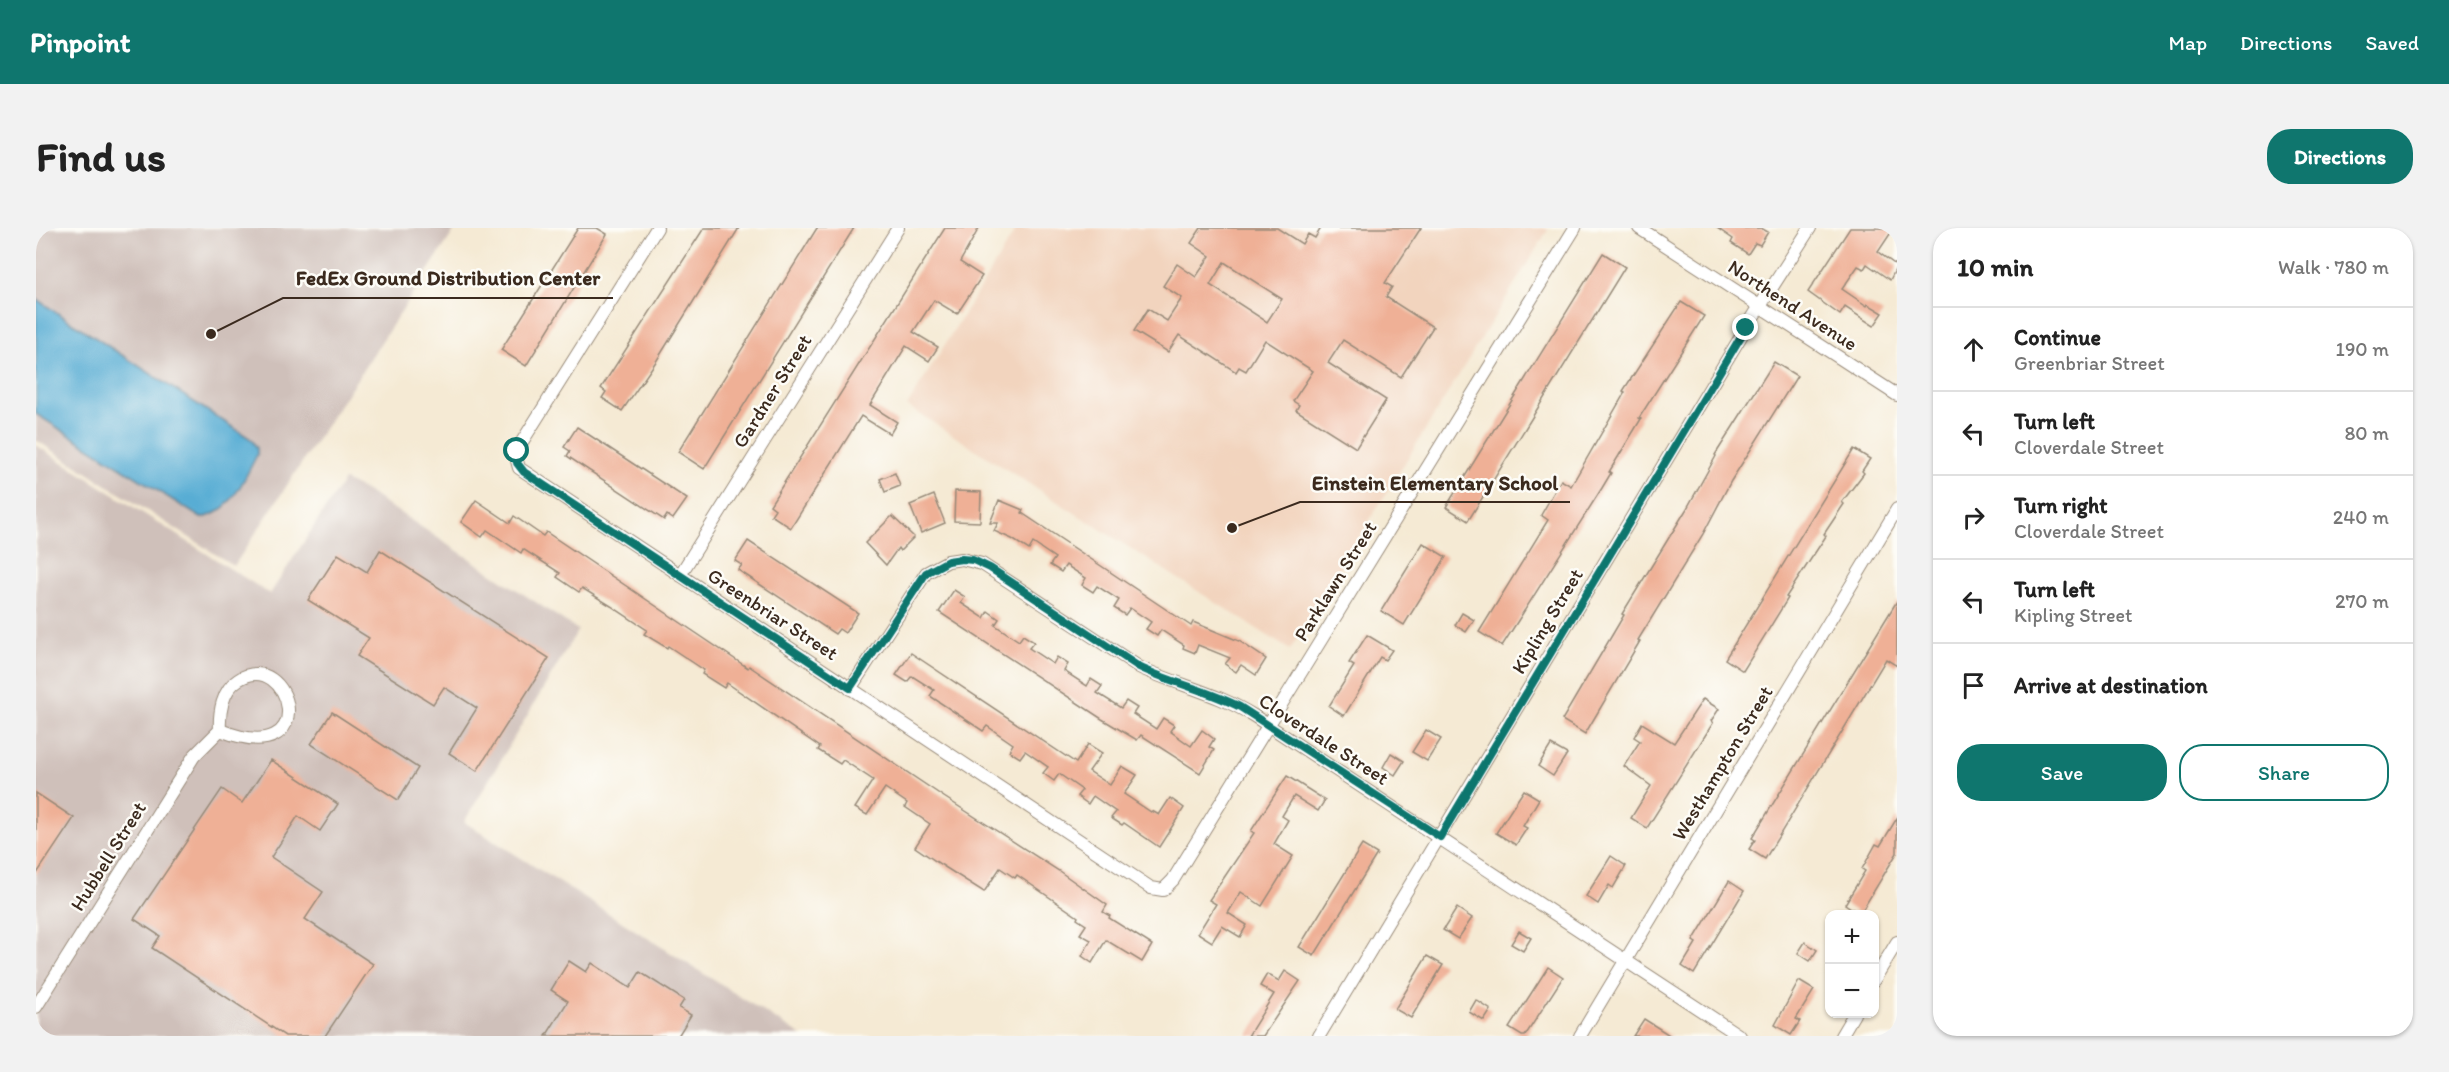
<!DOCTYPE html>
<meta charset="utf-8">
<style>
body{margin:0;font-family:Itim,sans-serif;background:#f2f2f2;color:#222}
.controls{position:absolute;right:18px;bottom:18px;display:grid;overflow:hidden;border-radius:12px;box-shadow:0 2px 4px #0004}
.controls button{width:54px;height:54px;display:grid;place-items:center;padding:0;border:0;border-bottom:2px solid #e0e0e0;background:#fff;color:#222;font:30px sans-serif}
.stop{position:absolute;width:18px;height:18px;margin:-14px;border:4px solid #0f766e;border-radius:50%;background:#fff}
.stop.end{background:#0f766e;border-color:#fff;box-shadow:0 2px 6px #0008}
.list{margin:0;padding:0;list-style:none}
h2{display:flex;justify-content:space-between;align-items:center;height:78px;margin:0;padding:0 24px;font-size:26px}
h2 small{font-size:20px;font-weight:400;color:#767676}
.list li{display:grid;grid-template-columns:39px 1fr auto;gap:18px;align-items:center;box-sizing:border-box;height:84px;padding:0 24px;border-top:2px solid #e0e0e0}
.list b{display:block;font-size:22px;white-space:nowrap}
.list p{margin:0;font-size:20px;white-space:nowrap;color:#767676}
.list em{font-size:20px;font-style:normal;color:#767676}
.actions{display:flex;gap:12px;padding:18px 24px}
.actions a{flex:1;padding:14px 0;border:2px solid #0f766e;border-radius:24px;text-align:center;font-size:21px;color:#0f766e}
.actions .main{background:#0f766e;color:#fff}
.icon{flex:none;width:33px;height:33px;fill:none;stroke:currentColor;stroke-width:2;stroke-linecap:round;stroke-linejoin:round}
.map{position:relative;flex:none;width:1861px;height:808px;overflow:hidden;border-radius:24px}
header{display:flex;align-items:center;gap:36px;box-sizing:border-box;height:84px;padding:0 30px;background:#0f766e;color:#fff}
header strong{font-size:28px}
nav{display:flex;gap:33px;margin-inline-start:auto;font-size:21px}
.intro{display:flex;align-items:center;justify-content:space-between;box-sizing:border-box;height:144px;padding:0 36px}
h1{margin:0;font-size:42px}
.button{padding:15px 27px;border-radius:24px;background:#0f766e;color:#fff;font-size:21px;font-weight:700}
main{display:flex;gap:36px;padding:0 36px}
aside{flex:1;background:#fff;border-radius:24px;box-shadow:0 2px 4px #0004}
.map>svg:first-child{display:block}
.built{fill:#f2d4be}
.industrial{fill:#cfc0ba}
.water{fill:#58add4;stroke:#4a6c79;stroke-width:1.5}
.building{fill:#efb096;fill-rule:evenodd}
.lines{fill:none;stroke-linecap:round;stroke-linejoin:round}
.minor-casing{stroke:#988a79;stroke-width:14}
.minor{stroke:#fff;stroke-width:12}
.route{stroke:#0f766e;stroke-width:8}
.labels{text-anchor:middle;dominant-baseline:central;stroke-width:5;stroke-linejoin:round;paint-order:stroke}
.street-label{font-size:20px;fill:#3b2a1e;stroke:#fdfcf7}
.leader{fill:none;stroke:#3b2a1e;stroke-width:2}
.callout-dot{fill:#3b2a1e;stroke:#fdfcf7;stroke-width:2}
.callout-label{font-size:21px;text-anchor:middle;font-weight:bold;fill:#3b2a1e;stroke:#fdfcf7;stroke-width:5;stroke-linejoin:round;paint-order:stroke}
</style>
<header>
<strong>Pinpoint</strong>
<nav><a>Map</a><a>Directions</a><a>Saved</a></nav>
</header>
<div class="intro"><h1>Find us</h1><a class="button">Directions</a></div>
<main>
<div class="map">
<svg width="1861" height="808" viewBox="0 0 1861 808">
<rect width="100%" height="100%" fill="#fdfcf7"/>
<filter id="ink" filterUnits="userSpaceOnUse"><feTurbulence type="fractalNoise" baseFrequency=".0167" numOctaves="2"/><feDisplacementMap in="SourceGraphic" scale="12" xChannelSelector="R" yChannelSelector="G"/><feConvolveMatrix kernelMatrix="1 2 1 2 8 2 1 2 1" color-interpolation-filters="sRGB"/></filter>
<filter id="wash" filterUnits="userSpaceOnUse"><feTurbulence type="fractalNoise" baseFrequency=".008" numOctaves="4" result="noise"/><feDisplacementMap in="SourceGraphic" scale="24" xChannelSelector="R" yChannelSelector="G"/><feGaussianBlur stdDeviation="1.35" result="paint"/><feColorMatrix in="noise" values="0 0 0 0 0 0 0 0 0 0 0 0 0 0 0 0 0 1.4 0 .05"/><feComposite in="paint" operator="in"/></filter>
<g filter="url(#wash)">
<rect width="100%" height="100%" fill="#f5ead4"/>
<path class="built" d="M981 0H1513L1254 422 871 178Z"/>
<g class="industrial">
<path d="M0 0H420L198 338 0 212Z"/>
<path d="M0 217 234 366 308 252 332 264 542 402 428 594 766 808H0Z"/>
</g>
<path class="water" d="M0 71 215 211 221 220V227C208 251 196 285 165 290L0 186Z"/>
<g id="blocks">
<g class="building">
<path d="M542 0H561L571 6 490 138 465 122Z"/>
<path d="M668 0H703L621 132 586 183 566 170 570 164 565 160Z"/>
<path d="M781 0H818L668 241 642 224Z"/>
<path d="M909 0H943L924 34 946 48 921 86 898 72 877 104 902 119 893 133 870 118 834 177 861 194 854 206 825 188 755 300 735 287 739 281 734 277Z"/>
<path d="M1165 0H1241L1266 16 1272 6 1279 10 1285 0H1385L1349 55 1356 59 1350 69 1397 99 1365 149 1307 112 1292 135 1350 172 1320 220 1260 182 1263 177 1257 173 1277 143 1229 112 1210 143 1203 139 1200 144 1143 107 1132 124 1098 103 1112 81 1131 93 1146 70 1127 58 1141 36 1160 49 1174 28 1155 15ZM1188 34 1246 71 1231 94 1174 57Z"/>
<path d="M1681 0H1725L1732 4 1724 17 1719 15 1712 26 1695 15 1697 11Z"/>
<path d="M1814 0H1858L1842 24 1861 38 1854 52 1831 36 1828 41 1822 38 1806 61 1831 78 1832 76 1847 85 1838 98 1809 79 1804 87 1772 64Z"/>
<path d="M1567 25 1589 39 1432 293 1410 279Z"/>
<path d="M1645 74 1668 88 1603 190 1605 191 1573 244 1575 245 1566 260 1466 418 1443 404 1512 292 1505 287 1525 252 1535 258 1589 164 1587 163Z"/>
<path d="M1738 134 1761 148 1695 253 1667 306 1602 412 1604 413 1549 506 1526 492 1588 387 1586 386 1650 282 1680 228 1679 227Z"/>
<path d="M541 199 651 271 637 291 631 287 628 292 531 228 534 223 528 219Z"/>
<path d="M1818 221 1834 231 1826 243 1828 245 1806 274 1808 276 1788 306 1790 308 1750 369 1752 370 1707 443 1689 431Z"/>
<path d="M859 245 864 258 849 264 844 251Z"/>
<path d="M919 263 945 264 944 294 918 293Z"/>
<path d="M898 267 909 295 885 305 874 277Z"/>
<path d="M440 272 474 295 478 288 507 308 510 304 712 440 713 438 908 569 1023 643 1071 677 1067 684 1074 688 1073 690 1116 717 1106 734 1070 712 1056 735 1046 728 1055 712 1044 706 1050 697 1041 691 1042 689 981 647 979 650 964 640 948 664 904 636 879 619 894 596 869 579 871 575 849 560 831 587 819 580 837 552 807 532 804 536 782 522 784 519 691 455 688 460 666 446 668 442 632 418 631 420 608 406 611 402 575 378 546 360 543 364 521 349 524 345 487 321 485 325 451 302 446 309 425 294Z"/>
<path d="M963 272 987 282 986 285 1155 398 1157 394 1203 413 1230 431 1220 447 1205 437 1200 444 1189 436 1194 430 1162 417 1159 425 1147 420 1148 417 1125 402 1121 408 1110 401 1115 394 1094 380 1089 387 1078 380 1083 372 1061 358 1057 364 1046 357 1050 350 1030 337 1025 344 1014 337 1019 330 997 315 993 322 976 311 958 303 962 295H954Z"/>
<path d="M856 288 878 309 864 323 862 320 850 337 829 315Z"/>
<path d="M712 313 822 385 809 405 803 401 799 406 702 342 706 337 699 333Z"/>
<path d="M1387 315 1410 329 1368 397 1345 383Z"/>
<path d="M344 322 513 430 441 543 413 525 441 480 408 459 397 476 321 428 333 410 272 372 302 326 331 344Z"/>
<path d="M918 362 929 369 925 375 948 390 952 383 963 391 959 397 983 413 987 407 998 414 993 420 1017 436 1021 429 1032 436 1028 443 1051 458 1055 451 1066 458 1061 465 1085 480 1090 473 1101 480 1097 486 1120 501 1127 490 1138 497 1134 503 1155 518 1166 502 1178 511 1173 519 1178 522 1164 545 1105 507 1101 512 1066 491 903 384Z"/>
<path d="M1861 373V438L1850 431 1729 631 1713 621 1719 612 1716 610Z"/>
<path d="M1426 385 1438 392 1430 404 1419 397Z"/>
<path d="M1331 407 1356 422 1349 432 1344 429 1308 488 1293 478 1318 438 1313 435Z"/>
<path d="M875 425 1040 535 1052 516 1066 525 1053 543 1074 557 1086 538 1101 547 1088 566 1115 584 1116 583 1123 587 1134 570 1148 580 1123 619 1088 595 1086 597 1075 590 1080 584 1057 568 1052 576 1041 568 1046 562 1023 546 1018 553 1007 545 1012 539 989 523 984 530 973 523 977 516 951 498 947 503 894 468 898 462 876 448 871 454 860 447Z"/>
<path d="M1667 471 1683 481 1675 493 1677 495 1611 600 1595 590 1615 558 1588 538 1604 513 1598 509 1606 495 1638 515Z"/>
<path d="M296 484 382 540 362 572 275 516Z"/>
<path d="M1390 502 1405 511 1391 533 1376 524Z"/>
<path d="M1515 517 1531 526 1517 548 1502 538Z"/>
<path d="M1355 525 1368 533 1359 547 1347 539Z"/>
<path d="M235 532 302 576 284 603 262 588 235 629 287 664 269 691 337 736 289 808H249L116 720 124 708 98 691 186 561 206 575Z"/>
<path d="M1251 548 1289 572 1282 583 1258 568 1246 588 1252 592 1238 616 1257 628 1226 678 1205 664 1192 685 1211 697 1204 709 1186 698 1176 714 1162 705 1180 676 1173 672 1218 605 1215 603Z"/>
<path d="M1488 562 1503 571 1487 598 1491 600 1480 617 1460 605Z"/>
<path d="M0 565 38 590 0 647Z"/>
<path d="M1861 590V625L1824 686 1809 676 1829 643 1826 641 1840 616 1844 618Z"/>
<path d="M1326 617 1341 626 1278 728 1263 719Z"/>
<path d="M1575 628 1590 638 1577 660 1573 657 1562 676 1550 668Z"/>
<path d="M1693 653 1708 663 1658 746 1646 738 1660 715 1657 713Z"/>
<path d="M1421 680 1436 690 1422 711 1407 702Z"/>
<path d="M1483 703 1495 710 1487 723 1475 716Z"/>
<path d="M1769 714 1781 722 1774 733 1762 725Z"/>
<path d="M1391 728 1407 737 1375 790 1359 781Z"/>
<path d="M533 733 550 744 556 735 594 760 604 744 648 772 643 780 655 787 642 808H510L532 773 515 762Z"/>
<path d="M1512 739 1527 749 1489 808H1486L1473 800Z"/>
<path d="M1249 743 1264 753 1227 808H1212L1238 766 1224 758 1231 746 1243 753Z"/>
<path d="M1763 753 1778 762 1760 791 1764 793 1755 807 1739 797Z"/>
<path d="M1440 772 1455 782 1448 793 1433 784Z"/>
<path d="M1608 791 1635 808H1597Z"/>
</g>
</g>
</g>
<g filter="url(#ink)">
<use href="#blocks" fill-opacity="0" stroke="#988a79" stroke-width="1.5"/>
<g class="lines">
<g class="minor-casing">
<g id="minor">
<path d="M621 0 484 217 480 229 483 240 1115 660 1127 662 1137 652 1539 0"/>
<path d="M1603 0 1861 167"/>
<path d="M644 347 862 0"/>
<path d="M814 461 890 345 912 333 926 331 946 336 1103 439C1141 457 1182 465 1218 488L1704 808"/>
<path d="M1838 752 1861 714"/>
<path d="M0 779 158 528 184 502C289 544 254 418 202 452 186 462 183 485 184 502"/>
<path d="M1283 808 1710 100 1774 0"/>
<path d="M1544 808 1861 281"/>
<path d="M1805 808 1818 786"/>
</g>
</g>
<use href="#minor" class="minor"/>
</g>
</g>
<g class="lines" filter="url(#ink)">
<path class="route" d="M481 223V235L488 244 814 460 890 345 912 333 926 331 937 332 954 340 1103 439C1136 455 1171 462 1204 479L1404 609 1710 100"/>
</g>
<g class="labels">
<g class="street-label">
<text transform="translate(1757 77) rotate(33)">Northend Avenue</text>
<text transform="translate(736 163) rotate(-58)">Gardner Street</text>
<text transform="translate(1299 353) rotate(-58)">Parklawn Street</text>
<text transform="translate(737 386) rotate(33)">Greenbriar Street</text>
<text transform="translate(1511 393) rotate(-59)">Kipling Street</text>
<text transform="translate(1288 511) rotate(33)">Cloverdale Street</text>
<text transform="translate(1686 535) rotate(-59)">Westhampton Street</text>
<text transform="translate(72 628) rotate(-58)">Hubbell Street</text>
</g>
</g>
<path class="leader" d="M175 106L247 70H577M1196 300L1264 274H1534"/>
<g class="callout-dot">
<circle cx="175" cy="106" r="6"/>
<circle cx="1196" cy="300" r="6"/>
</g>
<g class="callout-label">
<text x="412" y="57">FedEx Ground Distribution Center</text>
<text x="1399" y="262">Einstein Elementary School</text>
</g>
</svg>
<div class="controls">
<button>+</button>
<button>−</button>
</div>
<div class="stop" style="left:481px;top:223px"></div>
<div class="stop end" style="left:1710px;top:100px"></div>
</div>
<aside>
<h2>10 min<small>Walk · 780 m</small></h2>
<ul class="list">
<li><svg class="icon" aria-label="ahead" viewBox="0 0 24 24"><path d="M12 20V5M6 11l6-6 6 6"/></svg><div><b>Continue</b><p>Greenbriar Street</p></div><em>190 m</em></li>
<li><svg class="icon" aria-label="left" viewBox="0 0 24 24"><path d="M17 20v-9H6M10 6l-5 5 5 5"/></svg><div><b>Turn left</b><p>Cloverdale Street</p></div><em>80 m</em></li>
<li><svg class="icon" aria-label="right" viewBox="0 0 24 24"><path d="M7 20v-9h11M14 6l5 5-5 5"/></svg><div><b>Turn right</b><p>Cloverdale Street</p></div><em>240 m</em></li>
<li><svg class="icon" aria-label="left" viewBox="0 0 24 24"><path d="M17 20v-9H6M10 6l-5 5 5 5"/></svg><div><b>Turn left</b><p>Kipling Street</p></div><em>270 m</em></li>
<li><svg class="icon" aria-label="arrive" viewBox="0 0 24 24"><path d="M6 21V4h12l-3 4 3 4H6"/></svg><div><b>Arrive at destination</b></div></li>
</ul>
<div class="actions"><a class="main">Save</a><a>Share</a></div>
</aside>
</main>
